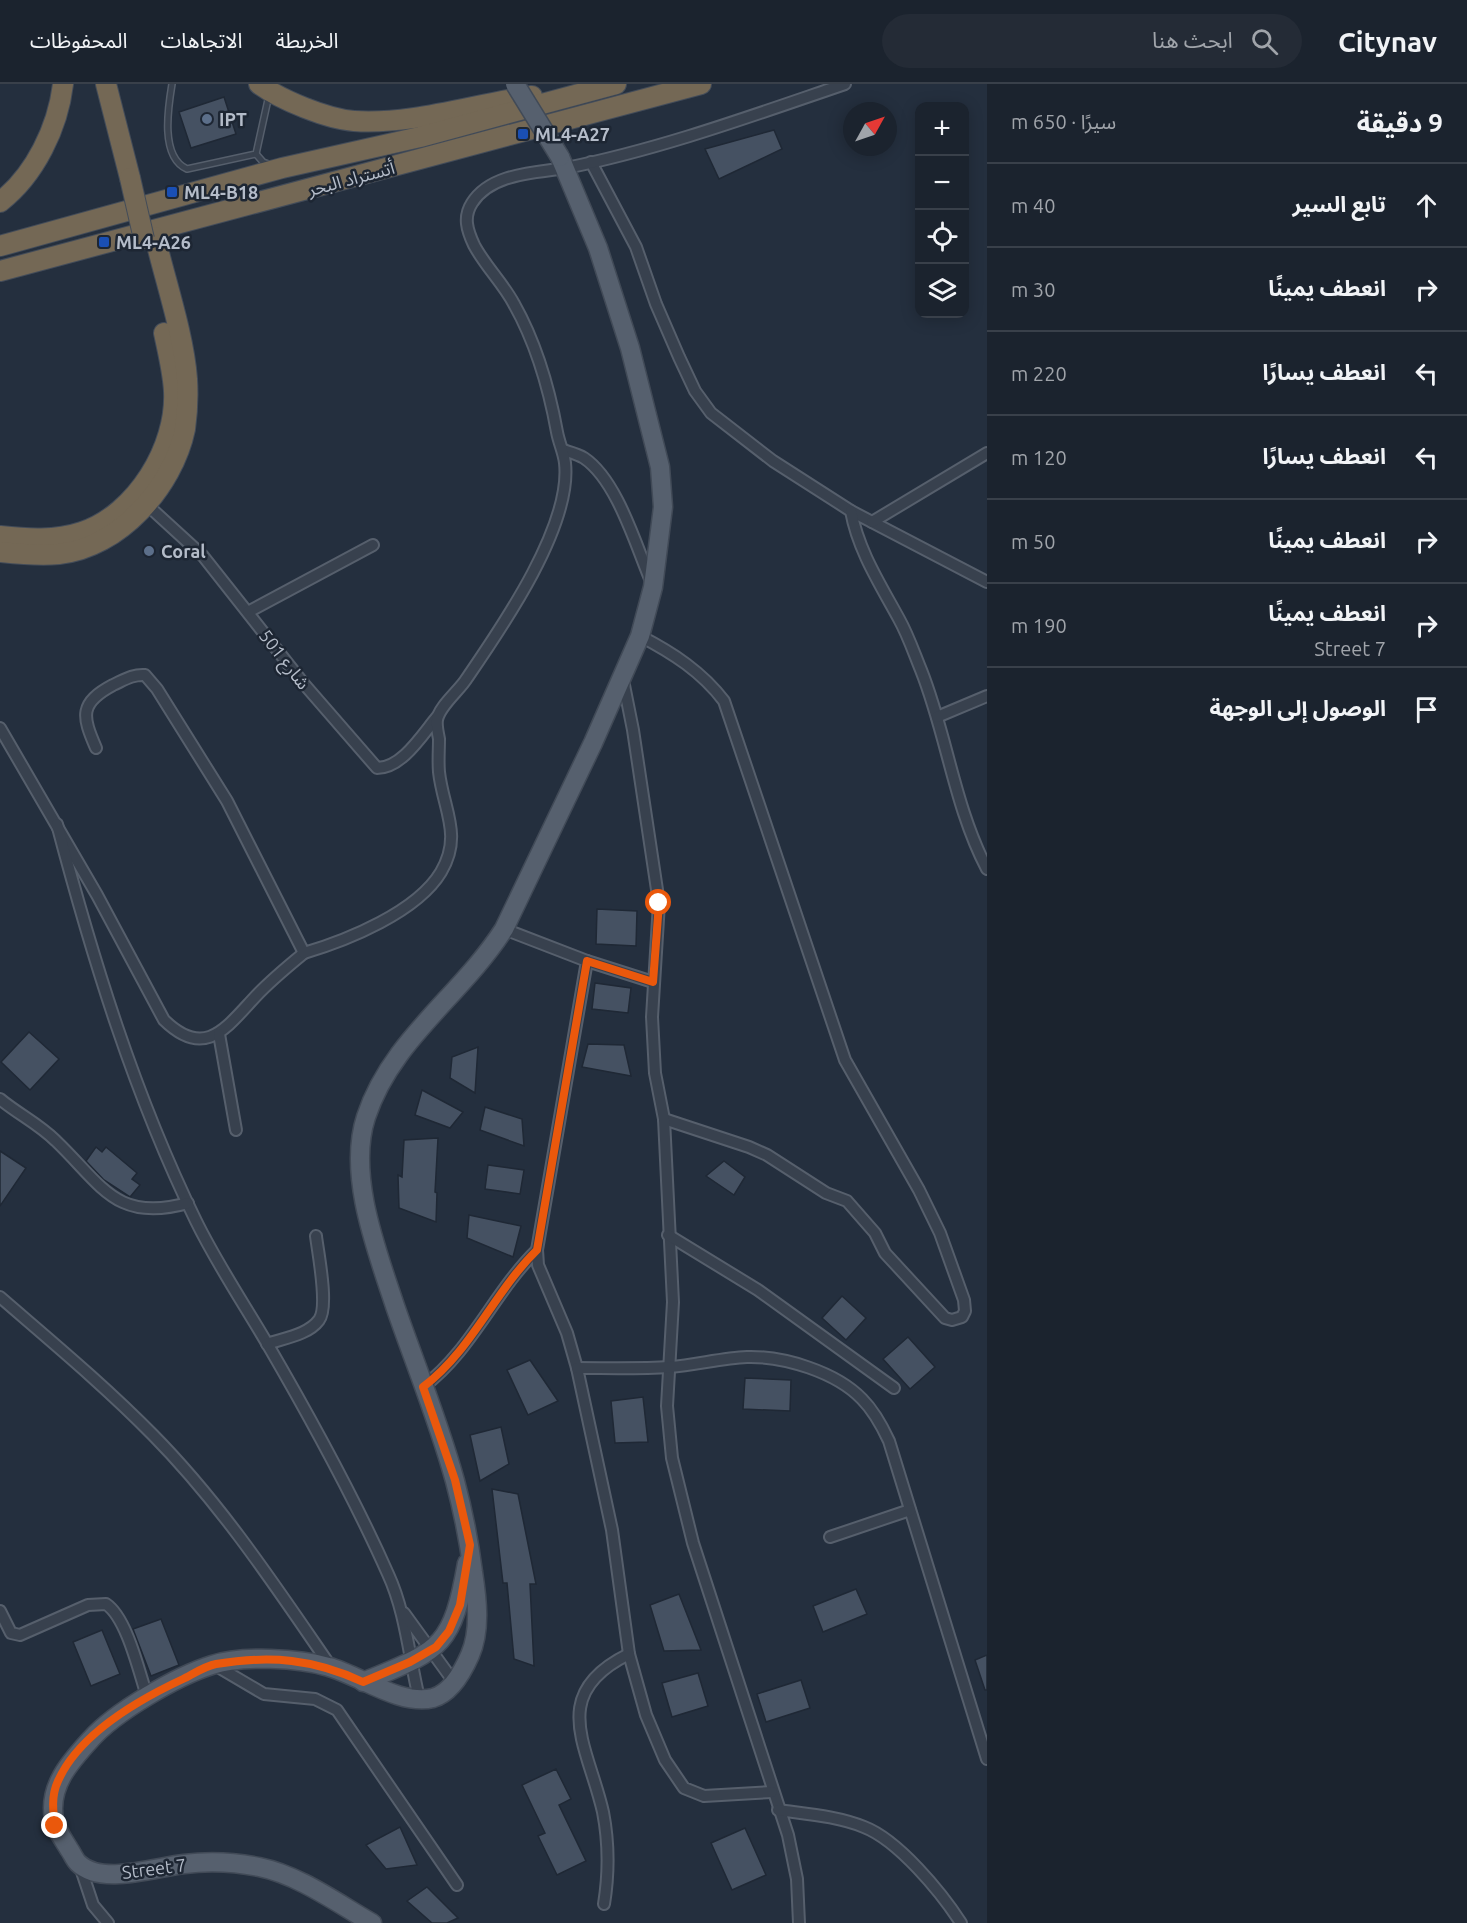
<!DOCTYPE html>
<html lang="ar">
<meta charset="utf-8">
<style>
body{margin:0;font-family:Ubuntu,"Noto Sans Arabic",sans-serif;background:#242b36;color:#f1f3f6;direction:rtl}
.controls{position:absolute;right:18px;top:18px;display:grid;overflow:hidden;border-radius:12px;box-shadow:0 3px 15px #0003}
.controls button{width:54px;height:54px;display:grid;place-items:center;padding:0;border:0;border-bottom:2px solid #39404a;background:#1b232e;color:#f1f3f6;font:30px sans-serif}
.compass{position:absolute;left:843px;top:18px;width:54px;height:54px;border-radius:50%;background:#1b232e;box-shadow:0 3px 15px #0003;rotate:50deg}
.stop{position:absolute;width:18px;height:18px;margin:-14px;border:4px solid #ea580c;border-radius:50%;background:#fff}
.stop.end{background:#ea580c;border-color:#fff;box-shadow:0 2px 6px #0008}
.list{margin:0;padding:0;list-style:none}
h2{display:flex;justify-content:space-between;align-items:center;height:78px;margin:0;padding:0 24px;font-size:26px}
h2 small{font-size:20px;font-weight:400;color:#a0a4aa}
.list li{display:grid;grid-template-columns:39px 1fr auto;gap:18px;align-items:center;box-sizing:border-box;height:84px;padding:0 24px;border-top:2px solid #39404a}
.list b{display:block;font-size:22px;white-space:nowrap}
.list p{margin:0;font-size:20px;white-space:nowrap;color:#a0a4aa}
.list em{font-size:20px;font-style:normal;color:#a0a4aa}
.icon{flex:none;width:33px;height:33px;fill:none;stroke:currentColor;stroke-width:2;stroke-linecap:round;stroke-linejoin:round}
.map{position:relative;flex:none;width:987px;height:1839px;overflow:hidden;direction:ltr}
header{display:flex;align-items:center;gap:36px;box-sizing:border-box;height:84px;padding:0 30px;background:#1b232e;border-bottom:2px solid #39404a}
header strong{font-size:28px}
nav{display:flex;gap:33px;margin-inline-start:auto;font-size:21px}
.search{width:420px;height:54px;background:#242b36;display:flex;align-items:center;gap:15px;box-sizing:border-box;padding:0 21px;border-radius:33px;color:#a0a4aa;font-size:22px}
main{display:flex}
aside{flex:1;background:#1b232e}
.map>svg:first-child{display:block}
.building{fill:#455162;stroke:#1f2835;stroke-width:1.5}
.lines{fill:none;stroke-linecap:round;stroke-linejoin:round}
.lane-casing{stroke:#565f6c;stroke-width:8}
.street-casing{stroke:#565f6c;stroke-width:14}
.primary-casing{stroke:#414a57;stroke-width:21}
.highway-casing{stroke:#434c59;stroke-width:22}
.lane{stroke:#38414e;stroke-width:5}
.street{stroke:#38414e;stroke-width:10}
.primary{stroke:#56606e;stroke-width:18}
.highway{stroke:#746855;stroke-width:20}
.primary-bridge-casing{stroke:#414a57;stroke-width:21;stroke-linecap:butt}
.highway-bridge-casing{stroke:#434c59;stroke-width:22;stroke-linecap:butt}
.primary-bridge{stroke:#56606e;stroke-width:18}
.highway-bridge{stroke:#746855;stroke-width:20}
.route{stroke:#ea580c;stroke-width:8}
.service-dot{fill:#5c6f8a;stroke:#1d2633;stroke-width:2}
.transit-dot{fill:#1a4fb4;stroke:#1d2633;stroke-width:2}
.labels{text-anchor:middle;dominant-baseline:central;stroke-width:5;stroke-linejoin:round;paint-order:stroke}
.poi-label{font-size:18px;font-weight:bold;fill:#b4bcc9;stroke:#1d2633;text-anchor:start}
.street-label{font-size:18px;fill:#b4bcc9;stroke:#1d2633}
</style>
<header>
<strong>Citynav</strong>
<div class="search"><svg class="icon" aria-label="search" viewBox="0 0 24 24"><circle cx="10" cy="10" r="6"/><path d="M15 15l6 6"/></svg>ابحث هنا</div>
<nav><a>الخريطة</a><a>الاتجاهات</a><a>المحفوظات</a></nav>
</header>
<main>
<aside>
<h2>9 دقيقة<small>سيرًا · 650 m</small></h2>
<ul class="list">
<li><svg class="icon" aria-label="ahead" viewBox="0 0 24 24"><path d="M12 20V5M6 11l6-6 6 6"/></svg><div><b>تابع السير</b></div><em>40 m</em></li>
<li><svg class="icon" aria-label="right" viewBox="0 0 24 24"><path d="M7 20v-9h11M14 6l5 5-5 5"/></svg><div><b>انعطف يمينًا</b></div><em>30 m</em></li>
<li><svg class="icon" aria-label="left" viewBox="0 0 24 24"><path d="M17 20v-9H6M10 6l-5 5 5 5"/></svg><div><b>انعطف يسارًا</b></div><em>220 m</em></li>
<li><svg class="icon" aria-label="left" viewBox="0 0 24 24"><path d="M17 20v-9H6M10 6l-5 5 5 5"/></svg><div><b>انعطف يسارًا</b></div><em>120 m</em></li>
<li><svg class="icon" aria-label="right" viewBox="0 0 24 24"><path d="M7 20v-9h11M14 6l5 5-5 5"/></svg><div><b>انعطف يمينًا</b></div><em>50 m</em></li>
<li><svg class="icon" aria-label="right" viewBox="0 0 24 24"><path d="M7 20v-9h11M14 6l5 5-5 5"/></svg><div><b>انعطف يمينًا</b><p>Street 7</p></div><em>190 m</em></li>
<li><svg class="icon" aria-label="arrive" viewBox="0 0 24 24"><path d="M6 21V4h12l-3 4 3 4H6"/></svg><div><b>الوصول إلى الوجهة</b></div></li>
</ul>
</aside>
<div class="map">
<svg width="987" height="1839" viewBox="0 0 987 1839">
<rect width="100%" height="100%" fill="#242f3e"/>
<g class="building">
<path d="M224 13 236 50 191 64 179 28Z"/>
<path d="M774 46 782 65 719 95 705 65Z"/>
<path d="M597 825 637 827 636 862 596 860Z"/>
<path d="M595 899 631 904 628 929 592 925Z"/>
<path d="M29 948 59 975 30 1006 1 978Z"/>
<path d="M588 960 624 961 631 992 582 983Z"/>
<path d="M478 963 475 1009 450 994 452 973Z"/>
<path d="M422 1006 463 1028 450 1044 415 1031Z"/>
<path d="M485 1023 522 1035 524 1062 480 1046Z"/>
<path d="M438 1054 435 1108 437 1109 436 1138 399 1124 398 1091 402 1093 404 1056Z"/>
<path d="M96 1063 102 1068 106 1063 137 1089 132 1095 140 1101 130 1113 104 1096 86 1077Z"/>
<path d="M0 1067 26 1084 0 1122Z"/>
<path d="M724 1077 745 1093 734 1111 706 1092Z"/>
<path d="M488 1081 524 1086 520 1110 485 1105Z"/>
<path d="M469 1131 521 1142 513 1173 467 1154Z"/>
<path d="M842 1212 866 1234 846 1256 822 1234Z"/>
<path d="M908 1253 935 1283 910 1305 883 1275Z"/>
<path d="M530 1276 558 1317 528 1331 507 1286Z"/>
<path d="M745 1294 791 1296 790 1327 743 1325Z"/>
<path d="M643 1313 648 1358 615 1359 611 1317Z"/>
<path d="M501 1343 509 1380 480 1397 470 1351Z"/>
<path d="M492 1405 518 1410 536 1500H530L534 1582 514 1575 507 1499H503Z"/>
<path d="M856 1505 867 1530 823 1548 813 1522Z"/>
<path d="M679 1510 701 1566 664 1567 650 1521Z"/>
<path d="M161 1535 179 1581 151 1592 133 1545Z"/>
<path d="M102 1546 120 1590 91 1602 73 1558Z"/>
<path d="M987 1571V1606H985L975 1576Z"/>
<path d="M698 1589 708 1622 672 1633 662 1599Z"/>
<path d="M801 1596 810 1624 766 1638 757 1610Z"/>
<path d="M556 1685 571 1715 559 1721 586 1777 557 1791 538 1752 545 1749 522 1701Z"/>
<path d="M400 1743 417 1781 386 1785 366 1761Z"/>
<path d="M745 1744 766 1791 732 1806 711 1759Z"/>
<path d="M427 1803 458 1834 447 1839H432L407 1817Z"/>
</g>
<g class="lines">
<g class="lane-casing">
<g id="lane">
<path d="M172 0C168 24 160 73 187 85L256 70 269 11"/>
<path d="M256 70 263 78 271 81"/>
</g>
</g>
<g class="street-casing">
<g id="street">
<path d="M591 78 636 163 656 220 679 273 695 307 711 329 773 377 851 427 987 498"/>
<path d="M563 366C569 368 578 370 584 374 617 396 636 462 651 497"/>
<path d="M144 418 203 472 304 600 377 684C402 684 422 651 437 633"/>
<path d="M851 427C858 466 880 500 899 535 908 551 914 569 921 586 947 651 954 722 987 785"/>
<path d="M872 438 987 369"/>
<path d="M248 528 373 461"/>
<path d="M640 552C673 569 702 588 724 617L845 976 919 1106 940 1149 964 1216 965 1227 962 1233 952 1236 945 1234 885 1169 875 1149 847 1117 826 1109 767 1071 749 1063 664 1035"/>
<path d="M623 596 633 646 659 819 652 933 655 989 664 1035 673 1218 667 1322 672 1374 693 1459 788 1751 797 1795 799 1839"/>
<path d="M937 633 987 612"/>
<path d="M0 644 97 811 164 936C205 976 226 944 256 912 271 896 287 883 304 869"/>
<path d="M96 664C82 632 79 619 113 601 124 596 133 590 145 591L157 605 227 717 304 869C348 856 417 828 441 788 463 751 443 725 439 688 438 677 439 666 439 655 438 649 436 642 437 636 439 622 460 606 467 594 502 543 572 442 565 379 564 369 559 359 557 348 549 304 536 259 514 220 503 199 485 182 474 161 467 146 463 133 472 119 491 89 535 89 566 84 661 65 754 31 845 0"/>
<path d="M57 740C93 876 134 1010 196 1137 217 1180 244 1220 268 1261 311 1335 353 1411 388 1490 406 1529 409 1573 419 1614"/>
<path d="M504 845 587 877 537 1166 538 1181 567 1249 577 1284 612 1446 629 1570 646 1631 665 1676 684 1704 704 1712 772 1708"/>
<path d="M587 877 653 898"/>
<path d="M219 950 236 1046"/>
<path d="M0 1015C18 1030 39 1040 56 1057 102 1101 116 1139 188 1119"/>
<path d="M668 1151 758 1206 894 1304"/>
<path d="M0 1213C52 1258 105 1302 153 1351 222 1421 276 1503 331 1583"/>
<path d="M267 1260C284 1254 308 1251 319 1236 329 1223 318 1169 316 1152"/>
<path d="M577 1284C608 1284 639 1285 670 1283 696 1281 722 1274 747 1273 784 1272 836 1288 862 1315 874 1327 882 1342 889 1357L987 1675"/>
<path d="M423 1303C472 1266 494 1208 537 1166"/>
<path d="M830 1453 910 1426"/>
<path d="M0 1527 11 1549 20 1551 88 1521 106 1520C127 1534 139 1588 147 1612"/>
<path d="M404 1529 454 1598"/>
<path d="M213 1580 264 1610 315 1615 337 1626 457 1801"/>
<path d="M778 1726C806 1730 837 1732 864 1743 898 1756 941 1808 961 1839"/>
<path d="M80 1782 93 1821 108 1839"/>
<path d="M604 1820C609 1789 609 1759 603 1728 588 1662 547 1610 629 1570"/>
</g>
</g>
<g class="primary-casing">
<g id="primary">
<path d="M363 1598C440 1566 452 1565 467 1479"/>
<path d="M372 1839C337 1819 299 1791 259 1783 234 1778 209 1777 184 1780 156 1783 101 1802 78 1779 74 1775 72 1769 69 1765 63 1755 56 1746 54 1735 48 1702 70 1678 91 1655 115 1628 177 1592 212 1581 242 1571 299 1574 329 1583 359 1591 400 1622 433 1614 451 1609 463 1587 470 1571 481 1546 477 1514 473 1488 469 1457 463 1427 455 1397 439 1338 415 1280 395 1222 377 1167 347 1091 366 1033 391 956 461 912 504 845L593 659 640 552 653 503 663 423 660 383 630 264 598 164 560 73"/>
</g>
</g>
<g class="highway-casing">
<g id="highway">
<path d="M106 0 130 94"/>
<path d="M259 0C281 16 327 35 354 37 412 41 474 20 532 12"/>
<path d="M0 118C35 91 58 43 63 0"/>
<path d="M0 162 282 84 420 53 616 0"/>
<path d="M0 187 701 0"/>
<path d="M0 452C27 455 55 457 82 448 136 430 177 363 174 307 173 288 168 268 164 249"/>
<path d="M0 468C19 470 40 472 59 470 119 464 173 403 185 345 187 331 188 311 187 295 184 252 165 196 155 153"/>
</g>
</g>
<use href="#lane" class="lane"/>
<use href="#street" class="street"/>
<use href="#primary" class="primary"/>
<use href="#highway" class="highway"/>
<g class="primary-bridge-casing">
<path id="primary-bridge" d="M515 0 560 73"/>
</g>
<g class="highway-bridge-casing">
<path id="highway-bridge" d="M130 94 144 155"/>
</g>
<use href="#primary-bridge" class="primary-bridge"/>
<use href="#highway-bridge" class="highway-bridge"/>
</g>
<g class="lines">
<path class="route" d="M55 1742C53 1727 51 1712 58 1697 79 1650 138 1616 183 1595 193 1590 205 1582 216 1580 271 1571 314 1575 363 1598L410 1578 436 1563 449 1547 460 1521 470 1461 455 1396 423 1303C472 1266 494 1208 537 1166L587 877 653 898 659 819"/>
</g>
<g class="service-dot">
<circle cx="207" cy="35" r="6"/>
<circle cx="149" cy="467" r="6"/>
</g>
<g class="transit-dot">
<rect x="517" y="44" width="12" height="12" rx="3"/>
<rect x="166" y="102" width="12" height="12" rx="3"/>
<rect x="98" y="152" width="12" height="12" rx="3"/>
</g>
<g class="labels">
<g class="poi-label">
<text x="219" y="35">IPT</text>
<text x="535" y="50">ML4-A27</text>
<text x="184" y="108">ML4-B18</text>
<text x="116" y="158">ML4-A26</text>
<text x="161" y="467">Coral</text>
</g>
<g class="street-label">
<text transform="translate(351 94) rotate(-15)">أتستراد البحر</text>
<text transform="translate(285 575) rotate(52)">شارع 501</text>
<text transform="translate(154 1784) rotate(-7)">Street 7</text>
</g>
</g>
</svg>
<div class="controls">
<button>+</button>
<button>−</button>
<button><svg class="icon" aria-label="locate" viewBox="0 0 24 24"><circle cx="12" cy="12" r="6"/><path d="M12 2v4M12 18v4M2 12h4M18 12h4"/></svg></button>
<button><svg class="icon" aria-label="layers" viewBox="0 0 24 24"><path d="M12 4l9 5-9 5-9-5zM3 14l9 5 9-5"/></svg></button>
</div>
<svg class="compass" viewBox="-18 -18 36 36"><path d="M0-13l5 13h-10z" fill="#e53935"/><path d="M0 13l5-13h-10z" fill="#a0a4aa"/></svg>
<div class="stop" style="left:659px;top:819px"></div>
<div class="stop end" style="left:55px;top:1742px"></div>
</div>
</main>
